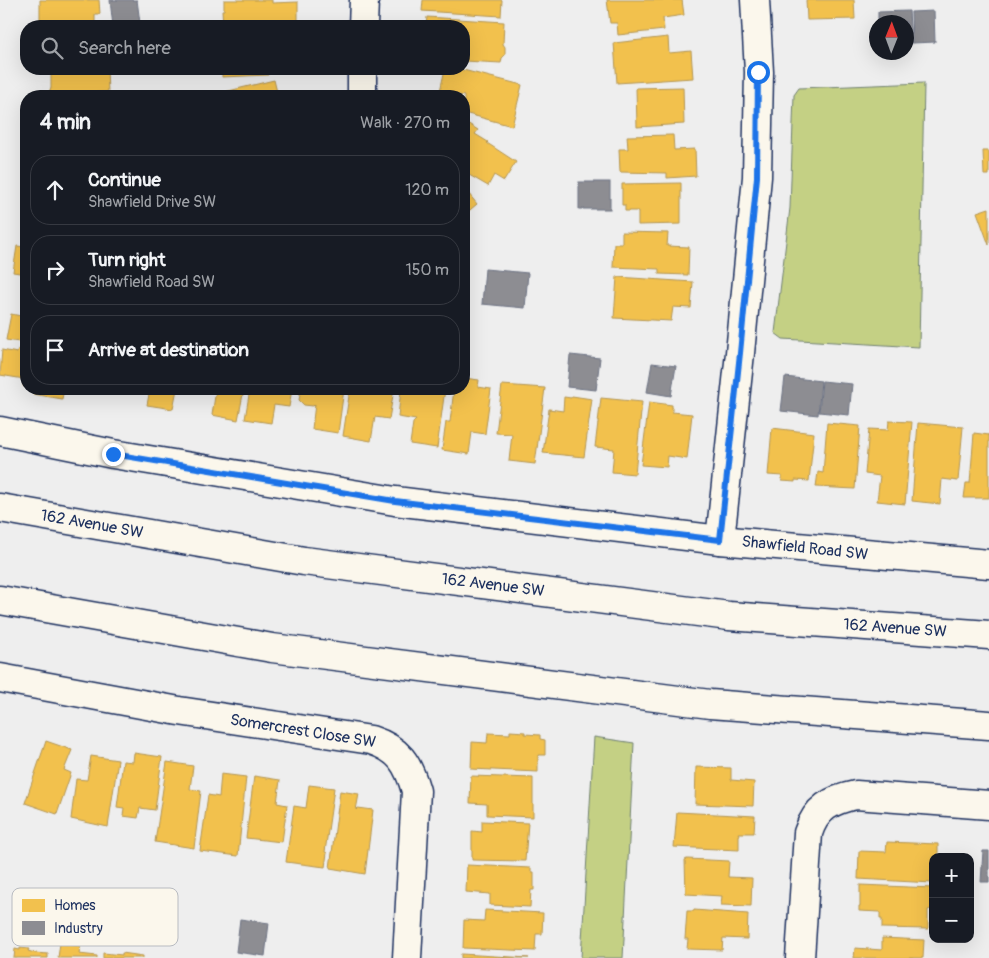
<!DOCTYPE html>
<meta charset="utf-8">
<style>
body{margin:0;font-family:Pangolin,sans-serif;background:#20242c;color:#f1f3f6}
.controls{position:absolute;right:15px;bottom:15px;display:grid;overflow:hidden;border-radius:10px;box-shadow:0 5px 20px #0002}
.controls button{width:45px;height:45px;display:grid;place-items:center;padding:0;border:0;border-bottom:1px solid #363941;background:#171b24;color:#f1f3f6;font:25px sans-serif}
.compass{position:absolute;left:869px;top:15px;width:45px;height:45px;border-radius:50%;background:#171b24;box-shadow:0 5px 20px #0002;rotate:1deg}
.stop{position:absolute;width:15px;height:15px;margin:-11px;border:4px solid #1a73e8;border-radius:50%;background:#fff}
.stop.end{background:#1a73e8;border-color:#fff;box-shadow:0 1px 5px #0008}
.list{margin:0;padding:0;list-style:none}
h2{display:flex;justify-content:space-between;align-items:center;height:65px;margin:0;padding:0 20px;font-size:21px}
h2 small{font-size:16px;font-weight:400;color:#9ea1a6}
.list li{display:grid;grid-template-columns:32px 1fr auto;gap:15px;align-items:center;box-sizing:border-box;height:70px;margin:0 10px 10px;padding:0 10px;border:1px solid #363941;border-radius:20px}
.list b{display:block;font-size:19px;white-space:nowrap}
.list p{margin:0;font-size:16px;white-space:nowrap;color:#9ea1a6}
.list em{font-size:16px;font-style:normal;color:#9ea1a6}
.icon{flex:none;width:28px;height:28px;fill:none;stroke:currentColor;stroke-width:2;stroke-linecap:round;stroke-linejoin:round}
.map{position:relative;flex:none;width:989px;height:958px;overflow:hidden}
.search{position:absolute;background:#171b24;box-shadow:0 5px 20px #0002;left:20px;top:20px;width:450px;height:55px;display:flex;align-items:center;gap:12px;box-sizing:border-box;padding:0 18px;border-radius:20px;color:#9ea1a6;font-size:19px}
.panel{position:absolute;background:#171b24;box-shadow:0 5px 20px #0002;left:20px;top:90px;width:450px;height:305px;border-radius:20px}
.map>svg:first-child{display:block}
.green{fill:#c4d084;stroke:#708071}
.homes{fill:#f2c14e;stroke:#b29553}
.industry{fill:#8d8d92;stroke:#6b7182}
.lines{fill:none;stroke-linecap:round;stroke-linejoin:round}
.street-casing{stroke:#1b2f5e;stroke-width:31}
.secondary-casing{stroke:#1b2f5e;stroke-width:31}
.street{stroke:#fbf7ec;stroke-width:28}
.secondary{stroke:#fbf7ec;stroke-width:28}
.route{stroke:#1a73e8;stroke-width:6}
.labels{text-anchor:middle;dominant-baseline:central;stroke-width:5;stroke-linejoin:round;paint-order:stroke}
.street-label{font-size:16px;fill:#1b2f5e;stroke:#fbf7ec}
.key{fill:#fbf7ec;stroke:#b8bbc1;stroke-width:1}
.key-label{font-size:14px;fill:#1b2f5e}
</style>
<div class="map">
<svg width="989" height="958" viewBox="0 0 989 958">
<rect width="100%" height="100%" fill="#eee"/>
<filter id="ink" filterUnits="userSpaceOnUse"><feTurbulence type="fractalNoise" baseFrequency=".02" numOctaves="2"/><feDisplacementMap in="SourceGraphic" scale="10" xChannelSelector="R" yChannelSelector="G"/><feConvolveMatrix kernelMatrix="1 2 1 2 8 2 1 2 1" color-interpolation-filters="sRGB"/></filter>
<g filter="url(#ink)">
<g class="green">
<path d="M924 83 919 347 783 339 775 333 790 208 794 95 799 88Z"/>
<path d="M594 737 634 743 623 958H581Z"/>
</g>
<g class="homes">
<path d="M40 0H99L100 14H95V26H40Z"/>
<path d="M224 0H272V3L298 2V26H223L222 10H224Z"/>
<path d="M423 0H502L501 16 422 11Z"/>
<path d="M607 0H682L684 15 663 18 664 30 618 35 617 23H610Z"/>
<path d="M806 0H854L855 19 807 20Z"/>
<path d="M427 17 504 22 503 44 505 47V55L502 58 501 63 464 61V26H426Z"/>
<path d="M668 37 669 53 691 51 693 78 617 83 614 43Z"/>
<path d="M51 69H107L108 92 50 94V89H51Z"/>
<path d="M222 69H268V75L222 77Z"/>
<path d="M445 69H459L522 85 512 126 464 113V96L440 91Z"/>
<path d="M274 80 278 96H208Z"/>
<path d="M683 87 684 124 637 127 636 88Z"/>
<path d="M464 121 478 130 475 134 488 142 487 143 516 162 504 181 494 175 488 186 464 172Z"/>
<path d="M673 135 674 150 695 149 696 176 667 178V173L620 172 619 149H628L627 136Z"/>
<path d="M983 151H989V175H984Z"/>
<path d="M681 183V224L638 225V211H625V205H622V184Z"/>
<path d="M464 188 477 204 464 215Z"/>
<path d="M989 208V245L977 212Z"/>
<path d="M622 232 668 233 667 246 689 247 688 275 659 274V269L613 267 614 244H622Z"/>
<path d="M17 246 26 247V274L13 272Z"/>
<path d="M617 277 693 282 691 308 673 307 671 321 614 318Z"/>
<path d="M11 314 26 317V314V343L6 340Z"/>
<path d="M18 349 26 350V387L23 386 24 379 0 375 2 350 17 353Z"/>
<path d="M464 378 479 380 478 387 491 389 485 434 472 432 469 454 442 450 446 422H450L454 389H464Z"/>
<path d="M502 385 545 388 535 464 509 461 512 434 496 433Z"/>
<path d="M34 389H64L62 399 33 394Z"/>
<path d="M150 389H177L173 409 147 405Z"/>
<path d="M207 389H244L238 420 212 415 216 390Z"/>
<path d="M250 389H292L289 407 274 405 271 423 245 419Z"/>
<path d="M301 389H344L338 433 312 429 315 404 313 406 304 405 299 400Z"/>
<path d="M350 389H394L389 419 375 417 371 441 343 436Z"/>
<path d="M401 389H445L437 448 410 444 413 423 416 420 398 417Z"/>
<path d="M572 396 592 399 584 457 543 453 549 409 563 411 564 397 571 398Z"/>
<path d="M601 398 642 402 635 474 612 472 614 449 595 447Z"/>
<path d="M649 402 672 405V412L692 414 687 459 668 456 667 467 641 465Z"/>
<path d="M889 421 912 422 905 504 877 501 880 476 865 474 869 429 888 430Z"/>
<path d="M827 423 860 426 855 489 816 487 818 472 823 473Z"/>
<path d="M918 423 963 427 958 481 942 479 940 504 912 501Z"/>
<path d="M772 428 814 433 809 481 795 480V482L782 481V476L768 475Z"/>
<path d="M974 433 989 435V498H964L966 483H970Z"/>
<path d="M510 731 525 732V734L540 735V739L545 740V755H538V772L471 769 472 742 487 743 488 733 510 734Z"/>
<path d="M46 741 72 750 64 770 71 773 57 814 25 803Z"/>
<path d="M134 753 162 757 155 810 140 808 138 818 123 816 124 808 117 807 123 761 133 762Z"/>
<path d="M91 756 118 760 108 827 71 819 76 779 87 780Z"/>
<path d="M167 762 193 766 190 789 201 791 194 848 155 842Z"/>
<path d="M696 767 731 768V780L754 782 753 806 695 804Z"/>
<path d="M221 774 246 777 238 856 200 851 208 795 219 797Z"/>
<path d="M254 776 280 780 277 803 287 805 282 842 246 838Z"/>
<path d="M471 776 533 778V817L487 815V804L470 803Z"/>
<path d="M309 785 334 788 325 852 327 853 325 867 286 862 294 806 306 808Z"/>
<path d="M340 791 359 794 356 810 358 808 373 810 365 874 330 868Z"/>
<path d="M677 812 755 816 754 833H738L739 835V850L674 847Z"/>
<path d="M482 821 528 823 525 861 472 860V831L482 832Z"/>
<path d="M887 842 938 844V857H933V883L858 879 859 851 886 852Z"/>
<path d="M687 859 729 861 728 877 752 878 751 906 721 905 722 896 686 894 685 860Z"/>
<path d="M467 865 531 868V872H534V890H531L530 907 490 905V894L466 892Z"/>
<path d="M860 885 933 888V908L928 910V929L882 928V919H880V912L859 911V906H860Z"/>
<path d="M485 910 543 913 542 934H536L535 951 463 948 464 920 484 921Z"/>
<path d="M694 910 748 914 747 939 723 938 722 950 687 949 688 939H685L687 911H694Z"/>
<path d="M882 938 924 940 923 958H854L855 948 882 950Z"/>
<path d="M60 943 80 946 79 954 97 956V958H58Z"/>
<path d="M20 948 29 949 28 951 35 953 48 954V958H14L15 949 20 950Z"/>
<path d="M103 953 122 955V953L143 956V958H103Z"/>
<path d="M461 954 529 958H461Z"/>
</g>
<g class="industry">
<path d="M110 0H137L140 23 113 26Z"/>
<path d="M909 11 911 44H906V22H878V12Z"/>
<path d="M934 11 935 42 912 43 911 12Z"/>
<rect x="579" y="182" width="31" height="27"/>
<path d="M485 269 528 273 525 308 482 304Z"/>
<path d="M570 355 600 358 596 390 567 387Z"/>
<path d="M652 363 676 366 671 396 647 392Z"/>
<path d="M785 377 821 381 818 415 781 411Z"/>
<path d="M822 381 852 384 849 415 819 412Z"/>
<path d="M983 851H989V882H981Z"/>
<path d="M240 919 269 923 265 956 236 952Z"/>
</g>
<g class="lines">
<g class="street-casing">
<g id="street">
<path d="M363 26 364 0"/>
<path d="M362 96V69"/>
<path d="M0 431 113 454 395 501 720 540 989 564"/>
<path d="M720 540 740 353 757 177 759 72 755 0"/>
<path d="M0 678 179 711 371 740C399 749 408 763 416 791L407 958"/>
<path d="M800 958 808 833C816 808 831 800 856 795L989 805"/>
</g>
</g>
<g class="secondary-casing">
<g id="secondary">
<path d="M0 508 304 561 729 616 989 635"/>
<path d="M0 600 272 648 710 704 989 725"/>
</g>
</g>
<use href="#street" class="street"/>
<use href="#secondary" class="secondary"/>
</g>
</g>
<g class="lines" filter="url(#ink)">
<path class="route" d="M113 454 395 501 720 540 740 353 757 177 758 72"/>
</g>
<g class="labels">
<g class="street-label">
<text transform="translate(92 524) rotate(10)">162 Avenue SW</text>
<text transform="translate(805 548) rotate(6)">Shawfield Road SW</text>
<text transform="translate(493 585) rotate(7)">162 Avenue SW</text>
<text transform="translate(895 628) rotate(4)">162 Avenue SW</text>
<text transform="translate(303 731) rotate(9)">Somercrest Close SW</text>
</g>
</g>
<rect x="12" y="888" width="166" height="58" rx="8" class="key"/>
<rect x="22" y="899" width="23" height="13" fill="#f2c14e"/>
<rect x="22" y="921" width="23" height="14" fill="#8d8d92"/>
<g class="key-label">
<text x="54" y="910">Homes</text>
<text x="54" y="933">Industry</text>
</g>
</svg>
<div class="controls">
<button>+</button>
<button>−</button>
</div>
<svg class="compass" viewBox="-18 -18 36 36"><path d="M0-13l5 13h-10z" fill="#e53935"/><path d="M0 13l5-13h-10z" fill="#9ea1a6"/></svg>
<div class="stop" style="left:758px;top:72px"></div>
<div class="stop end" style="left:113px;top:454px"></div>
<div class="search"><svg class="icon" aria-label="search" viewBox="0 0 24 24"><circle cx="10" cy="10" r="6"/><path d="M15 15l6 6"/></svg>Search here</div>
<section class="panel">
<h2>4 min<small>Walk · 270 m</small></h2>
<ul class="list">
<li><svg class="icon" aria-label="ahead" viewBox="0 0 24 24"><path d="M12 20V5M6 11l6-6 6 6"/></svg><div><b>Continue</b><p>Shawfield Drive SW</p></div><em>120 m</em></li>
<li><svg class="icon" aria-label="right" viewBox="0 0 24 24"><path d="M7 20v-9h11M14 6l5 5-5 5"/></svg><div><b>Turn right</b><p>Shawfield Road SW</p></div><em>150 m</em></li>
<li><svg class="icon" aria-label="arrive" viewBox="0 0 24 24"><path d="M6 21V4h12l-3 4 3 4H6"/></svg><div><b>Arrive at destination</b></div></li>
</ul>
</section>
</div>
